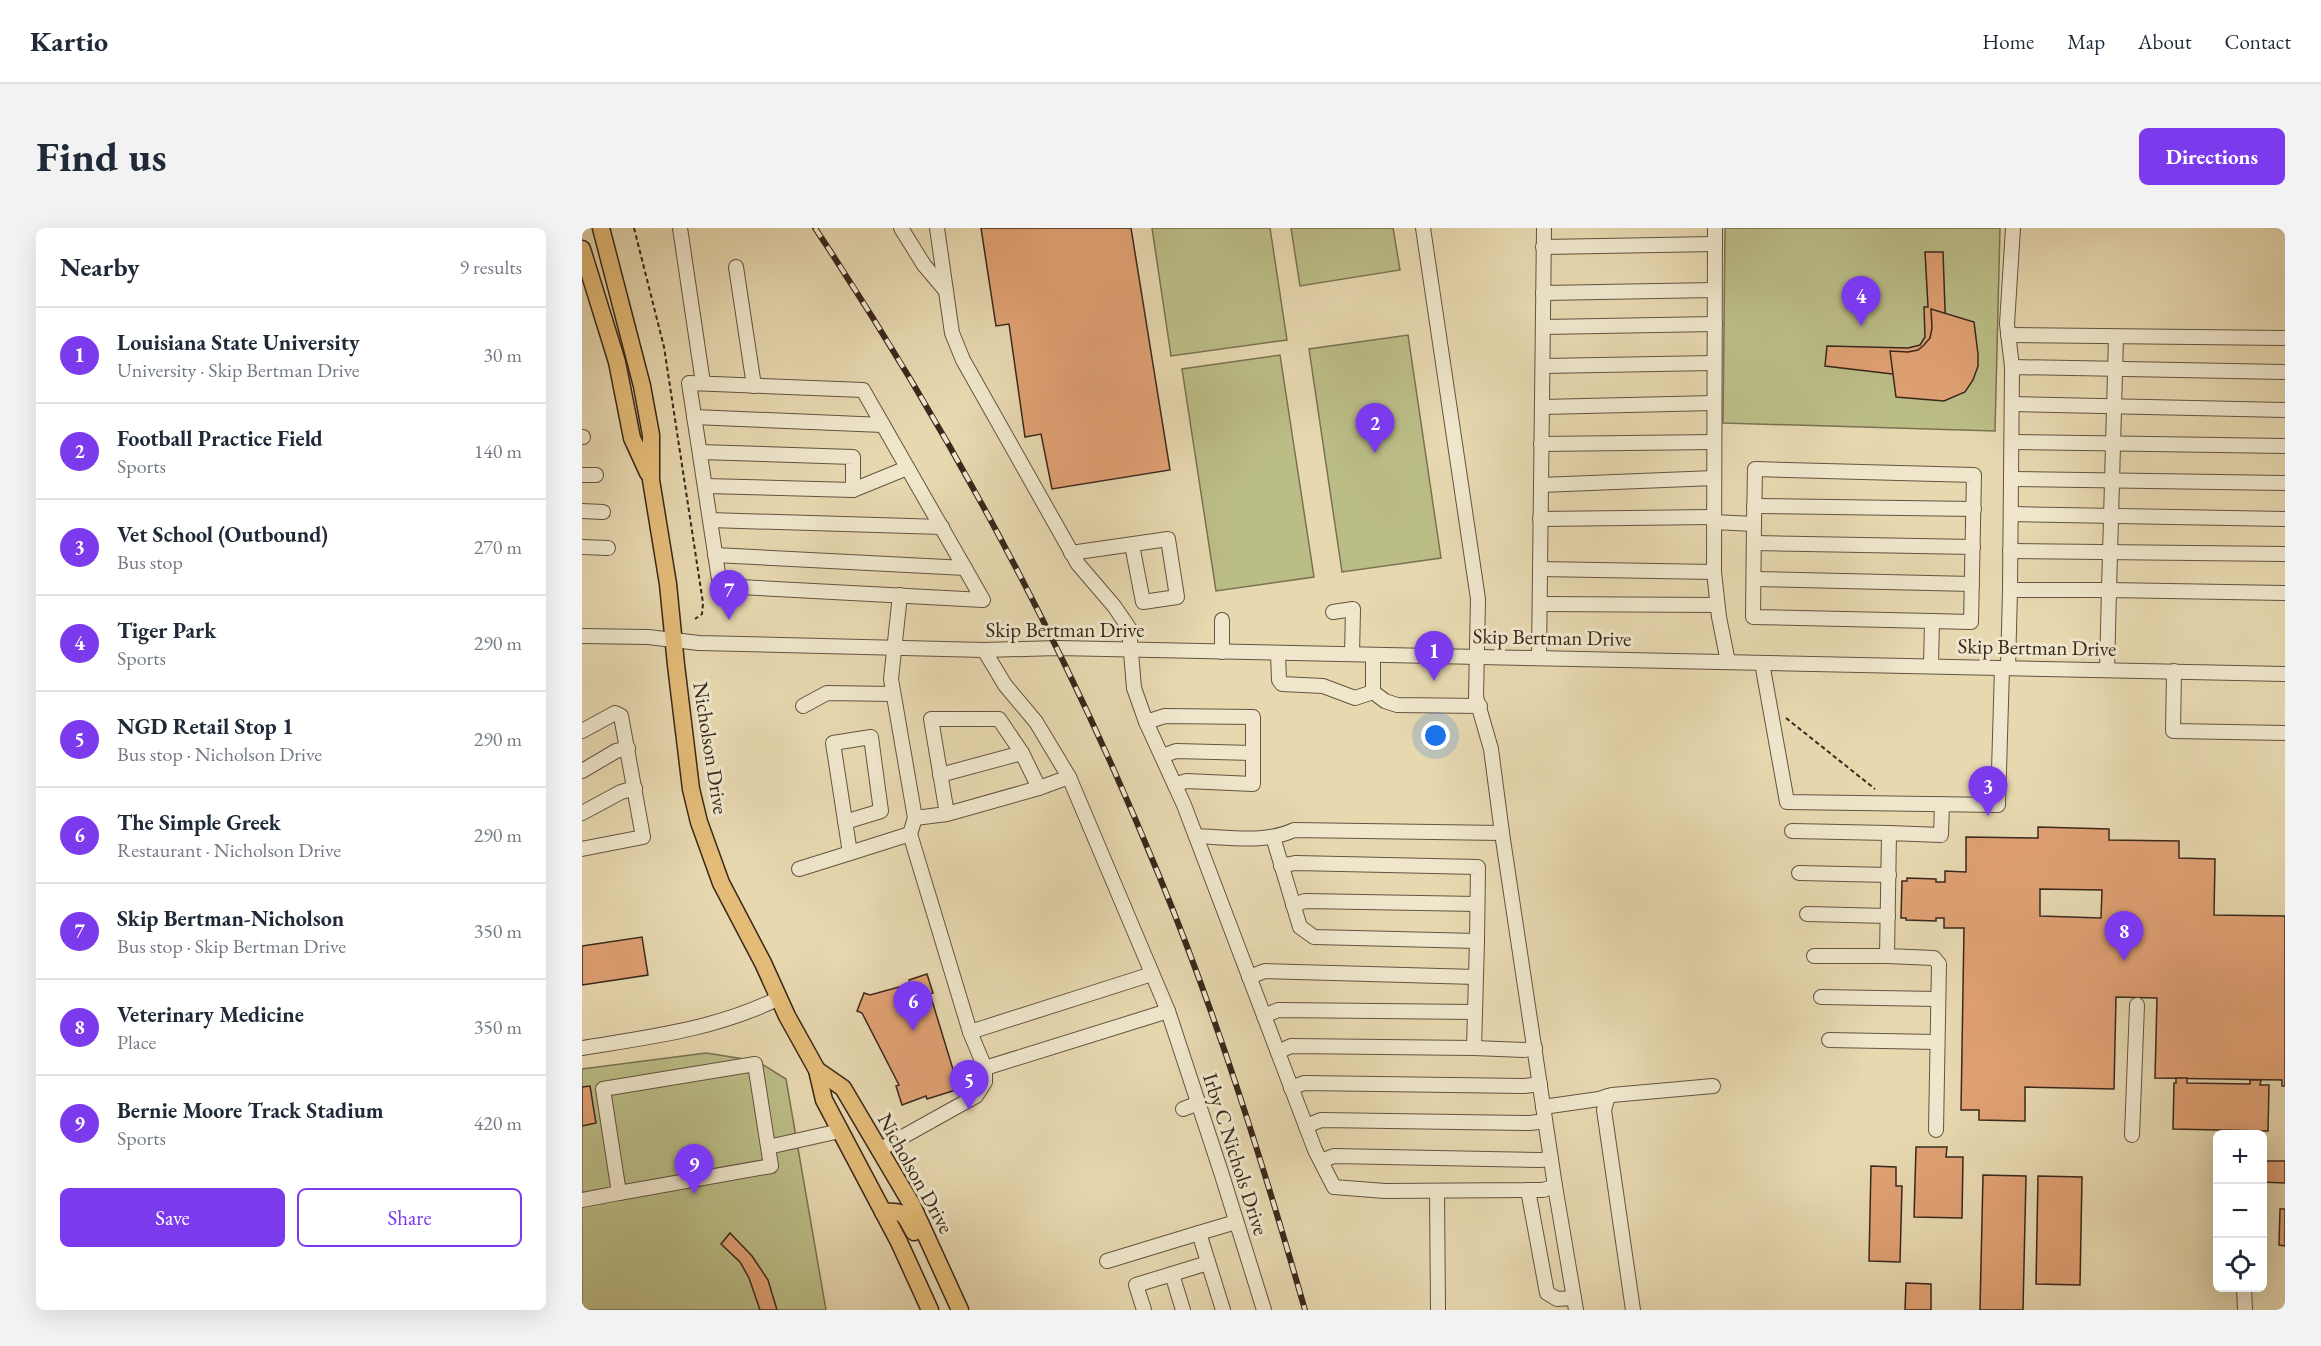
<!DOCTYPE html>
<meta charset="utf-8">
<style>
body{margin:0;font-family:"EB Garamond",serif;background:#f2f2f3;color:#1f2937}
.controls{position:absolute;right:18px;bottom:18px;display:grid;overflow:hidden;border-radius:9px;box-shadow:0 6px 24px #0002}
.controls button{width:54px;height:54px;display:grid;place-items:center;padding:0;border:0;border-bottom:2px solid #e0e1e3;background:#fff;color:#1f2937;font:30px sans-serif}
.you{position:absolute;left:854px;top:508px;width:21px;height:21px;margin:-15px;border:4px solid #fff;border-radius:50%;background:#1a73e8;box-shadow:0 0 0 9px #1a73e833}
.badge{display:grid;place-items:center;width:39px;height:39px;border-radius:50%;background:#7c3aed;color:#fff;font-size:20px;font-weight:700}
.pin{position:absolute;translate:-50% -50px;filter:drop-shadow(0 2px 3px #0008)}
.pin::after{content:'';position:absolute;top:32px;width:21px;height:18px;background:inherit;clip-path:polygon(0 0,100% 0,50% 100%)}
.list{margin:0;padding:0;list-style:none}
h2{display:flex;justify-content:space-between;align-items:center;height:78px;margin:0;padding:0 24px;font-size:26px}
h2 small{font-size:20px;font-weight:400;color:#747a83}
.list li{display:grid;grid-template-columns:39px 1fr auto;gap:18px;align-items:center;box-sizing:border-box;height:96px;padding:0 24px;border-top:2px solid #e0e1e3}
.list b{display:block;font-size:22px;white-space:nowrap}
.list p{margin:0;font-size:20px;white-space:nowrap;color:#747a83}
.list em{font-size:20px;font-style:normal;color:#747a83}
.actions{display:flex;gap:12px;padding:18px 24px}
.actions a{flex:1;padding:14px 0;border:2px solid #7c3aed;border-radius:9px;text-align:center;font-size:21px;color:#7c3aed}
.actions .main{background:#7c3aed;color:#fff}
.icon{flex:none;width:33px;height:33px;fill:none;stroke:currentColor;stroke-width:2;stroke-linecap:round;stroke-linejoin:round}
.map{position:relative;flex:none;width:1703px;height:1082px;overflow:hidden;border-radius:9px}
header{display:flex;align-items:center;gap:36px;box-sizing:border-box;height:84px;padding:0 30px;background:#fff;border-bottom:2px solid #e0e1e3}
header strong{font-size:28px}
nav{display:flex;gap:33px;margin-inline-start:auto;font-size:21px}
.intro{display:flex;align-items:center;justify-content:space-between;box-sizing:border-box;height:144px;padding:0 36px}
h1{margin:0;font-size:42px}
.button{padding:15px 27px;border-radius:9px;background:#7c3aed;color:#fff;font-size:21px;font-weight:700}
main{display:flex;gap:36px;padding:0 36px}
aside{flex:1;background:#fff;border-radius:9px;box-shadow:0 6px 24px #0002}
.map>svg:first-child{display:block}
.green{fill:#bbbd87;stroke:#7a7252;stroke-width:1.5}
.building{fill:#e0a174;stroke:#39281c;stroke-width:1.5;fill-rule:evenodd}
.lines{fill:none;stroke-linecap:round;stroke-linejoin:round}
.minor-casing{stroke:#645441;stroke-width:16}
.major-casing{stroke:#39281c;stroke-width:19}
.path{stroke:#39281c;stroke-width:2;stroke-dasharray:4.5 3;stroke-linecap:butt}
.minor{stroke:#efe6cc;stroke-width:14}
.major{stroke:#e4bc78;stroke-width:16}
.rail-casing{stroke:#39281c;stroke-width:6}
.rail{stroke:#efe6cc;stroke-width:4;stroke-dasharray:11;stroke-linecap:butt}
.labels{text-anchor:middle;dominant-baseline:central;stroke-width:6;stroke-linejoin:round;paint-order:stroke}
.street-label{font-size:21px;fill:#39281c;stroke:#efe6cc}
</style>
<header>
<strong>Kartio</strong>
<nav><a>Home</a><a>Map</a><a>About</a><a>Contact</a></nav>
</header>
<div class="intro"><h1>Find us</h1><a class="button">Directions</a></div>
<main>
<aside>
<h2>Nearby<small>9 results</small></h2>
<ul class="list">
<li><span class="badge">1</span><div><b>Louisiana State University</b><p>University · Skip Bertman Drive</p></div><em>30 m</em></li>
<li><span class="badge">2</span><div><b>Football Practice Field</b><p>Sports</p></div><em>140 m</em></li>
<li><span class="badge">3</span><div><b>Vet School (Outbound)</b><p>Bus stop</p></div><em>270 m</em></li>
<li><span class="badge">4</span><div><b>Tiger Park</b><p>Sports</p></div><em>290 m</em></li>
<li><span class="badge">5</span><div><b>NGD Retail Stop 1</b><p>Bus stop · Nicholson Drive</p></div><em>290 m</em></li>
<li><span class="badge">6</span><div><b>The Simple Greek</b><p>Restaurant · Nicholson Drive</p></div><em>290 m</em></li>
<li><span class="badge">7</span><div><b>Skip Bertman-Nicholson</b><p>Bus stop · Skip Bertman Drive</p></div><em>350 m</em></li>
<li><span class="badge">8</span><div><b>Veterinary Medicine</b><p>Place</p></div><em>350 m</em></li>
<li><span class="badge">9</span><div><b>Bernie Moore Track Stadium</b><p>Sports</p></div><em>420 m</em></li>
</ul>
<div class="actions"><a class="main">Save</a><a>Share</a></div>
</aside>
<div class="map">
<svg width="1703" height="1082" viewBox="0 0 1703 1082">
<rect width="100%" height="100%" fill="#e7d8b0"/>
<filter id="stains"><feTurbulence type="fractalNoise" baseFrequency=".00333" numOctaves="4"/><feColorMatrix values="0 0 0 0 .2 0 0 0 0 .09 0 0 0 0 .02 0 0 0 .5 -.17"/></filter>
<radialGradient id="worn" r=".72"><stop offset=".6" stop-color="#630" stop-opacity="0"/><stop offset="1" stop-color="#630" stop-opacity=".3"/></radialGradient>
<g class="green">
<path d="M570 0H688L705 112 589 128Z"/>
<path d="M709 0H811L818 42 718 58Z"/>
<path d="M1143 0H1418L1413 203 1141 195Z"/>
<path d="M826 107 859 330 760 344 727 121Z"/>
<path d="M698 127 732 349 634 363 600 141Z"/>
<path d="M124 825 175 833 204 851 244 1082H0V841Z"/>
</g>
<g class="building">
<path d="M399 0H549L588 242 470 261 459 206 443 209 427 96 414 98Z"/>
<path d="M1343 24H1361L1364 109 1358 122 1347 135 1330 145 1319 147 1243 138 1245 118 1326 120 1338 117 1343 109 1342 79H1346Z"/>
<path d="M1349 81 1392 94 1396 126V138L1391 152 1383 164 1362 173 1314 169 1308 123 1326 124 1336 122 1342 117 1348 110 1350 100Z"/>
<path d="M1456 599 1527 601V612L1597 613V630L1633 631 1632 687 1703 688V858H1700V852L1573 850 1575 770 1534 769 1532 861 1443 859V893L1397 892V882H1379L1382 700H1362V690H1354V693L1324 692V690H1319L1320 653H1325V650L1354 651V654H1363V643L1384 644V609L1456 610ZM1458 661 1520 662 1519 690 1458 688Z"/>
<path d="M60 709 66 747 0 757V718Z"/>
<path d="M345 746 351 765 348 766 377 861 345 871 344 868 320 877 314 858 317 857 280 785 275 783 282 765 288 767 328 756 327 752Z"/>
<path d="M1594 850H1605V855L1668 856V852H1679L1678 857H1687L1686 903 1591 901 1592 855H1594Z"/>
<path d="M8 858 14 895 0 898V859Z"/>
<path d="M1334 919H1365L1364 929H1381L1380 990 1332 989Z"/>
<path d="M1680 933H1703V955L1680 954Z"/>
<path d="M1289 938 1314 939V958H1320L1318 1034 1287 1033Z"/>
<path d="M1401 947 1444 948 1441 1082H1398Z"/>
<path d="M1456 948 1500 949 1498 1057 1454 1056Z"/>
<path d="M1698 981H1703V1018L1697 1017Z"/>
<path d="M148 1005 170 1028 186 1052 195 1082H178L167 1050 158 1034 139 1016Z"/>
<path d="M1324 1055 1349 1056V1082H1323Z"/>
</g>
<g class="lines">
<g class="minor-casing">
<g id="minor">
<path d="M98 0 121 155"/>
<path d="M319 0 342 37 364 63"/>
<path d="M355 0 370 105 381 132 496 336 532 378 547 400 552 460 564 494 602 577 733 922 752 959 803 963 961 962 973 958 920 605 909 521 894 469 896 371 841 0"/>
<path d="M1133 0 1132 344 1137 389 1146 434"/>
<path d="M961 19 1133 16"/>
<path d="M154 39 172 158"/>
<path d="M961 65 1133 62"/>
<path d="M961 99 1133 96"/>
<path d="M1426 107 1703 110"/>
<path d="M961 138 1132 135"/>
<path d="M1430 139 1425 96 1431 0"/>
<path d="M107 155 281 162 401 372 138 358Z"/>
<path d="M1430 176 1703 182"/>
<path d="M960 179 1132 175"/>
<path d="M112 189 301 197"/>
<path d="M0 209H1"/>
<path d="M1430 214 1703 218"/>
<path d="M959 216 1132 214"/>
<path d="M118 224 271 229V262L123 258"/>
<path d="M0 247H14"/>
<path d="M1429 251 1703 255"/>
<path d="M959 257 1132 250"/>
<path d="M271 262 325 240"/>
<path d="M1172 278 1392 281"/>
<path d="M0 283 21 284"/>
<path d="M1429 286 1703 291"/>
<path d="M958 291 1131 289"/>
<path d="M128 292 360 299"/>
<path d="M1131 294 1172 296 1171 389 1350 393 1349 438"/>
<path d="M1172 296 1173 241 1392 247 1389 394 1350 393"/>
<path d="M1172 315 1391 319"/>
<path d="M0 319 26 320"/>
<path d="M1428 323 1703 326"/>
<path d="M489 325 586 311 595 369 561 374 550 317"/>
<path d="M133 327 383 340"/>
<path d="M958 341 1132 344"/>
<path d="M1172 351 1390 356"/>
<path d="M1428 362 1430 139 1703 144"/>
<path d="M318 367 309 451 333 590 328 606 388 804 403 840"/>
<path d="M958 376 1135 377"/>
<path d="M751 384 771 381 770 426"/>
<path d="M0 408 66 409 117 415 402 422 476 420 1703 446"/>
<path d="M402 422 423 457 454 494 487 549 586 783 639 944 682 1082"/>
<path d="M640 424V392"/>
<path d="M696 425 697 452 700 456 741 458 773 470 791 464"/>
<path d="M791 427V464L803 473 815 477 898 478"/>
<path d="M957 430 962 0"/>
<path d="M1180 435 1205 574 1416 577 1420 440"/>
<path d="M1426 440 1428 362H1527L1534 109"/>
<path d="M1525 442 1527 362 1703 365"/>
<path d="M1592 443 1591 503 1703 505"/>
<path d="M221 478 245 465 311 466"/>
<path d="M564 494 583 488 671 489V556L604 553 593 557"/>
<path d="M0 503 33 485 39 488 61 609 0 621"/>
<path d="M580 528 594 523 671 525"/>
<path d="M0 543 34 523 46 520"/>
<path d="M358 547 440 525"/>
<path d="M457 560 487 549"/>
<path d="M0 585 39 564 53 560"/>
<path d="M333 590 365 586 457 560 440 525 417 491H349L365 586"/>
<path d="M263 594 299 583 289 509 251 515 268 625 328 606"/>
<path d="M1210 603 1307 605"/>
<path d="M614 608C645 609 682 616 712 602L920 605"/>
<path d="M691 609 718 699 732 709 895 713 896 639 713 635 699 638"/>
<path d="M217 641 268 625"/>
<path d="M1217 645 1307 647"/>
<path d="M711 677 723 673 895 676"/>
<path d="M1225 686 1306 688"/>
<path d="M1232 728H1305"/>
<path d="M667 749 683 743 894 749"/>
<path d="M1239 769 1356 771"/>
<path d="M682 788 696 782 893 784"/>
<path d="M388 804 570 746"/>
<path d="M1247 812 1355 814"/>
<path d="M0 820C68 809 135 801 197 770"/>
<path d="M892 820 942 822 953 820"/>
<path d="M696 824 709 818 892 820 895 713"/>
<path d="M709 860 722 855 942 858 958 856"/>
<path d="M1026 868 1022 882 1051 1082"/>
<path d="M961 879 1017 871 1030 867 1131 858"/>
<path d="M601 881 617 875"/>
<path d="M724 898 739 892 948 895 963 893"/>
<path d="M1354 902 1357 736 1352 730 1305 728 1307 605 1359 607 1360 576"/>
<path d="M1550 907 1555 777"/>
<path d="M186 919 173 836 21 861 37 965 189 938 186 919 258 903"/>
<path d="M297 922 394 868 403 854V840L586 783"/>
<path d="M739 933 752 928 958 932 969 931"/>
<path d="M973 958 994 1082"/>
<path d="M946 962 965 1065 975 1071 992 1070"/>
<path d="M855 963 856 1082"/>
<path d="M0 972 37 965"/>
<path d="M525 1033 617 1005"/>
<path d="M590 1046 601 1082"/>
<path d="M1662 1060 1663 1082"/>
<path d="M562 1082 554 1057 626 1035"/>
<path d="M641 1082 617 1005 654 994"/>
</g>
</g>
<g class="major-casing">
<g id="major">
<path d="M19 0 60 158 69 207V252L86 356 94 437 109 561 117 594 139 655 181 735 205 788 235 842 242 872 317 1014 348 1082"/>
<path d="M0 21 35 134 50 210 66 245"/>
<path d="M235 842 261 860 330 977 378 1082"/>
<path d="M301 984C323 982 322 986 332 1004"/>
</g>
</g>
<g class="path">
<path d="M52 0 82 119 121 375 120 386 113 391"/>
<path d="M1204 490 1293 561"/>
</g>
<use href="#minor" class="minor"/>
<use href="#major" class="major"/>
<g class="rail-casing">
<path id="rail" d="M233 0C369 205 485 422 578 650 636 791 681 936 723 1082"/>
</g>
<use href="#rail" class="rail"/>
</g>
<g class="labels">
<g class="street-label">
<text x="483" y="401">Skip Bertman Drive</text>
<text transform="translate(970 409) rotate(1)">Skip Bertman Drive</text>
<text transform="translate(1455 419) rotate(1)">Skip Bertman Drive</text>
<text transform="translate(129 520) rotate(81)">Nicholson Drive</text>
<text transform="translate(654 926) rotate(72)">Irby C Nichols Drive</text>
<text transform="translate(334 945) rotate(61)">Nicholson Drive</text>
</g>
</g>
<rect width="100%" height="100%" filter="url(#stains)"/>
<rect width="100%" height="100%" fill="url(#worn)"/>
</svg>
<div class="controls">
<button>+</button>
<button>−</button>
<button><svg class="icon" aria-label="locate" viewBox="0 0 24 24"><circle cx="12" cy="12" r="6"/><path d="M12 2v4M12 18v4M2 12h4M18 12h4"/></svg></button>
</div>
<div class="you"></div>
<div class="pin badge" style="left:852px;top:453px">1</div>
<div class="pin badge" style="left:793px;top:225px">2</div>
<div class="pin badge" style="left:1406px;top:588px">3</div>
<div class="pin badge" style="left:1279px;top:98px">4</div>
<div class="pin badge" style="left:387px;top:882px">5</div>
<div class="pin badge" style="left:331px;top:803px">6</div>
<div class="pin badge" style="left:147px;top:392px">7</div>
<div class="pin badge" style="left:1542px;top:733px">8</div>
<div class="pin badge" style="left:112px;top:966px">9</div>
</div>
</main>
